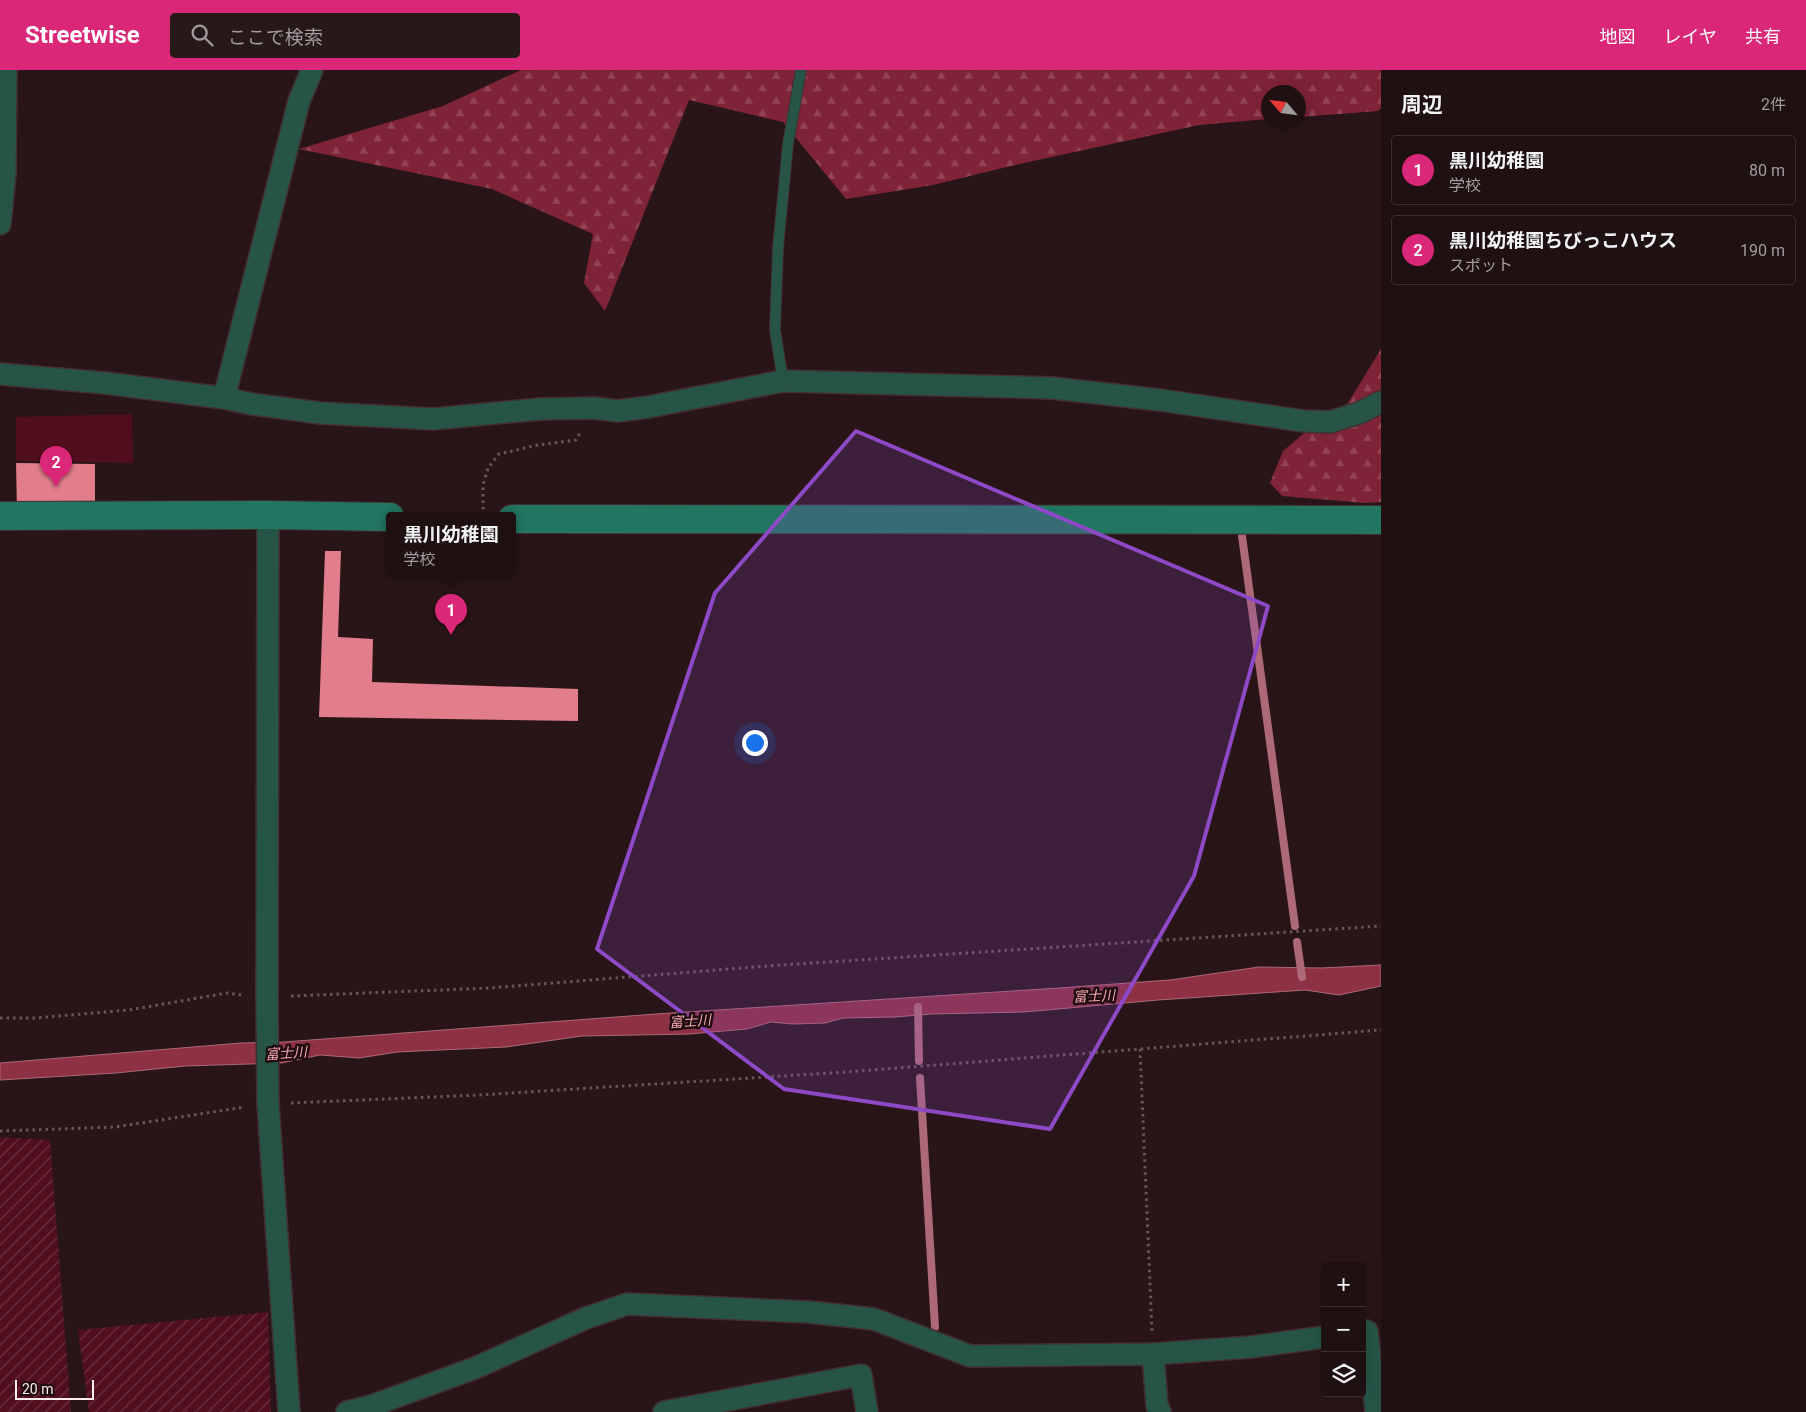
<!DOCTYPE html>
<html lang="ja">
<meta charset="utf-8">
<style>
body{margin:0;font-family:Roboto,"Noto Sans JP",sans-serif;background:#27191a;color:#f1f3f6}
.controls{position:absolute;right:15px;bottom:15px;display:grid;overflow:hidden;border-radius:5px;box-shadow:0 5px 20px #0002}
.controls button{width:45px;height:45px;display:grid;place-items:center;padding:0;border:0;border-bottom:1px solid #3c3031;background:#1f1011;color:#f1f3f6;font:25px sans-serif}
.compass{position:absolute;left:1261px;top:15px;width:45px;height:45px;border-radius:50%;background:#1f1011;box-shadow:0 5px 20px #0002;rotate:298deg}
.scale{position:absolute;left:15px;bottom:12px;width:79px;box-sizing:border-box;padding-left:5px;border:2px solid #fbeced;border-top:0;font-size:14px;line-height:18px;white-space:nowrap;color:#fbeced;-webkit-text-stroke:4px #1f0c0f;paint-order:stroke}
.you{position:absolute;left:754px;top:672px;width:18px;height:18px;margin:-12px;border:4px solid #fff;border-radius:50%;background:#1a73e8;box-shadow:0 0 0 8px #1a73e833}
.badge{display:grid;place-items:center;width:32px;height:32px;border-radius:50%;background:#db2777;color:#fff;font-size:16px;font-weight:700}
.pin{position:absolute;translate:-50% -41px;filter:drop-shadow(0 1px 2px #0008)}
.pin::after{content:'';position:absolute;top:26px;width:18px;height:15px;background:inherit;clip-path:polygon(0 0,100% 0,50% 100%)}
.popup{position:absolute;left:386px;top:442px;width:130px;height:65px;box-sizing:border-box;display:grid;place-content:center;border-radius:5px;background:#1f1011;filter:drop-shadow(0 1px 4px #0005);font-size:16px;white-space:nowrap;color:#a19d9f}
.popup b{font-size:19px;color:#f1f3f6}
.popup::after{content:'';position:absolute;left:50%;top:100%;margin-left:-10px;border:10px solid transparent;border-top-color:#1f1011}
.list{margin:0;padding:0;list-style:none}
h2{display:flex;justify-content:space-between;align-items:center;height:65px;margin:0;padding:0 20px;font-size:21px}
h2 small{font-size:16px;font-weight:400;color:#a19d9f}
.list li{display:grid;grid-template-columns:32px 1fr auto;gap:15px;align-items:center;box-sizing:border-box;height:70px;margin:0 10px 10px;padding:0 10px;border:1px solid #3c3031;border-radius:5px}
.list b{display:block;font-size:19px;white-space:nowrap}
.list p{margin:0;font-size:16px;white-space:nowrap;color:#a19d9f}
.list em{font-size:16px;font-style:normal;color:#a19d9f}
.icon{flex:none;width:28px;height:28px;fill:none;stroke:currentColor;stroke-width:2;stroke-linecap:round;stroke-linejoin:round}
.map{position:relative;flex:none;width:1381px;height:1342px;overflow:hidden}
header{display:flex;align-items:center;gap:30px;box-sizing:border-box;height:70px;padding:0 25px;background:#db2777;color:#fff}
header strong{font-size:24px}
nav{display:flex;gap:28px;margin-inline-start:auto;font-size:18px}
.search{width:350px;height:45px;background:#27191a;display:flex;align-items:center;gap:12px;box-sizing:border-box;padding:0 18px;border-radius:5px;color:#a19d9f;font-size:19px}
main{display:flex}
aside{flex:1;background:#1f1011}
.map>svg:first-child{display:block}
.grass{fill:#510f1e}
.forest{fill:url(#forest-firs)}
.garden{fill:url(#garden-furrows)}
.water{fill:#8d3143;stroke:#ae6976}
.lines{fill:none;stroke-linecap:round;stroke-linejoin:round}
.stream{stroke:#ae6976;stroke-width:8}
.building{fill:#e27d8b}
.lane-casing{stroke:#422f31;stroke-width:12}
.street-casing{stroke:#422f31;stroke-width:24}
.secondary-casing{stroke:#422f31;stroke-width:30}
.path{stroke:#695658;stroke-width:3;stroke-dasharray:2.5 4;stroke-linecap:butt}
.lane{stroke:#265548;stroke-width:10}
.street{stroke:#265548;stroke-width:21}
.secondary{stroke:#227561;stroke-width:28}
.marked{fill:#8e49c6;fill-opacity:0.2;stroke:#8e49c6;stroke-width:4;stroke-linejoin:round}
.labels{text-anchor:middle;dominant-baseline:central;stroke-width:5;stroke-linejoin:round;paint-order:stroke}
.water-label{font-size:14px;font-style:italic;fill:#f8a9b2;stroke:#1f0c0f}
</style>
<header>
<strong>Streetwise</strong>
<div class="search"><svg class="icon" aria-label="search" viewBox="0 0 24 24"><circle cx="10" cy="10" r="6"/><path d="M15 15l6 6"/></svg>ここで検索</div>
<nav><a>地図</a><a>レイヤ</a><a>共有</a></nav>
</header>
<main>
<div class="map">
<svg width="1381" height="1342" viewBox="0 0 1381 1342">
<defs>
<pattern id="forest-firs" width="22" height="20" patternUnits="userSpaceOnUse" patternTransform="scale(1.25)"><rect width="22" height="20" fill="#7f2337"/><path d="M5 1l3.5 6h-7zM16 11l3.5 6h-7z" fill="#924354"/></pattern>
<pattern id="garden-furrows" width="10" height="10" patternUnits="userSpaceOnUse" patternTransform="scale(1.25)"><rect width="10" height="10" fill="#510f1e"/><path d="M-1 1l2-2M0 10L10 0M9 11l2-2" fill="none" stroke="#6b323f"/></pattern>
</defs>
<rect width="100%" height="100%" fill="#291517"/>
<path class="grass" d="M132 344 133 393 16 391V347Z"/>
<g class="forest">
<path d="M521 0H1381V38L1378 41 1299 47 1298 22H1268V49L1199 55 1015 95 933 115 846 129 783 52 689 30 605 241 584 213 593 164 492 119 299 79 443 36Z"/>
<path d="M1381 279V432L1365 433 1282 426 1270 413 1283 381 1309 359 1348 333Z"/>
</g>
<g class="garden">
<path d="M0 1067 50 1070 71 1342H0Z"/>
<path d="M268 1242 271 1342H89L78 1260Z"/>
</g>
<path class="water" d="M1381 895V916L1339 925 1305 920 1158 930 1024 942 931 944 895 947 843 948 825 953 793 954 771 952 747 959 689 964 582 966 506 977 397 982 359 988 320 985 281 993 185 996 116 1003 0 1010V993L241 973 284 972 656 944 1059 918 1170 910 1259 897 1321 898Z"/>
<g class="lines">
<g class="stream">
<path d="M1242 466 1295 856"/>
<path d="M1297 872 1302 907"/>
<path d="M918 937 919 991"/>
<path d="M920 1008 935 1257"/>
</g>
</g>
<g class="building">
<path d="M16 393 95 394V439L17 441Z"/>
<path d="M325 481H341L338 567 373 569 372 612 578 619V651L319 647Z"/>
</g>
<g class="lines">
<g class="lane-casing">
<path id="lane" d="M783 311 775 260 778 178 788 74 801 0"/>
</g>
<g class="street-casing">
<g id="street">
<path d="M0 154 5 103 6 0"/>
<path d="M0 304 105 313 224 328 252 334 320 343 433 349 540 339 594 338 618 341 648 337 783 311 1052 318 1160 330 1303 351 1330 352 1359 343 1381 332"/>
<path d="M224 328 299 31 312 0"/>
<path d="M268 445 267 927 268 1034 289 1342"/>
<path d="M1367 1261 1376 1342"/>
<path d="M1153 1284 1157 1335 1160 1342"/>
<path d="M347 1342 371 1336 475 1298 586 1248 627 1234 809 1242 874 1249 970 1286 1153 1284 1251 1277 1325 1267"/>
<path d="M664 1342 861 1305 867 1342"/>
</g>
</g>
<g class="secondary-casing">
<g id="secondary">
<path d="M0 446 268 445 390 447"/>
<path d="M512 449 1381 450"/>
</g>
</g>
<g class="path">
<path d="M483 446V415L488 398 499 384 538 375 576 370 580 363"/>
<path d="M291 926 490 918 767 896 1381 856"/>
<path d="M0 948H35L129 940 227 923 243 925"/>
<path d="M1140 979 1152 1261"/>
<path d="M291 1033 479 1025 847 1002 1381 960"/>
<path d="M0 1061 115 1057 245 1037"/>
</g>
<use href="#lane" class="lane"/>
<use href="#street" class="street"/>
<use href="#secondary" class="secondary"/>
</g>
<path class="marked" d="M856 361 1268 536 1194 806 1050 1059 784 1019 597 879 715 523Z"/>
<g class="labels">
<g class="water-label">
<text transform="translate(1094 926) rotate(-3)">富士川</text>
<text transform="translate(690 951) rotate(-4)">富士川</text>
<text transform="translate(286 983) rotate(-4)">富士川</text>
</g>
</g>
</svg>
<div class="controls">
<button>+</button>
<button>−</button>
<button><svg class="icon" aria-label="layers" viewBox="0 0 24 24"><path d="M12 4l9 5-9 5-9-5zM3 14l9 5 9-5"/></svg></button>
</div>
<svg class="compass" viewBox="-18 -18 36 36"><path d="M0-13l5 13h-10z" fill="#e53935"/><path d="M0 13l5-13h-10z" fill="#a19d9f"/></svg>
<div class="scale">20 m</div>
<div class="you"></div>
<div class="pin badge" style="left:451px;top:565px">1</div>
<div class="popup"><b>黒川幼稚園</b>学校</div>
<div class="pin badge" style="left:56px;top:417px">2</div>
</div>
<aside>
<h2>周辺<small>2件</small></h2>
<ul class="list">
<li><span class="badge">1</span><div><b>黒川幼稚園</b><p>学校</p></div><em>80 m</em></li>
<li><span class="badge">2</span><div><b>黒川幼稚園ちびっこハウス</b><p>スポット</p></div><em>190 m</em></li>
</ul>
</aside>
</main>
